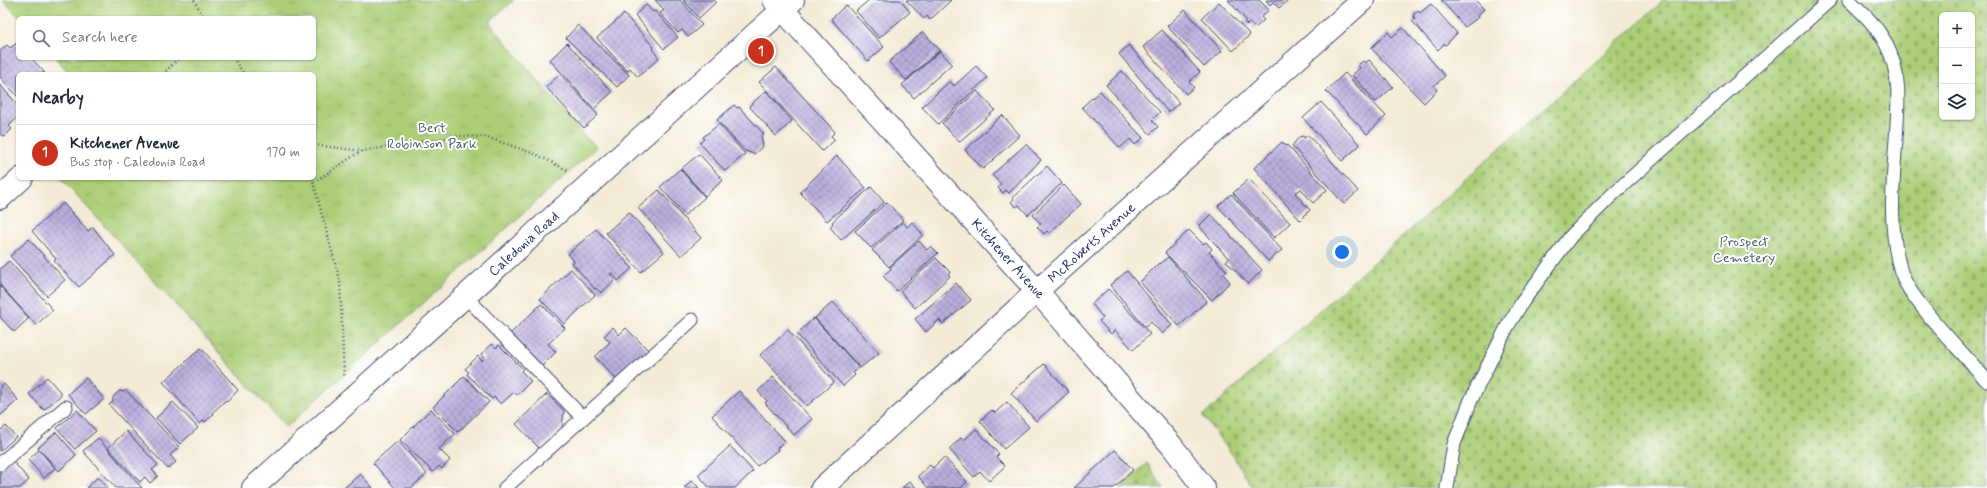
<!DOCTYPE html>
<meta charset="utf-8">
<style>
body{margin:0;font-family:Mynerve,sans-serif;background:#f6f6f7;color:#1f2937}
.controls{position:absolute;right:12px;top:12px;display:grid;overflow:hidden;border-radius:6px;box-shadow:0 1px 3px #0004}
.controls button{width:36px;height:36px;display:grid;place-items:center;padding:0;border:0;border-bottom:1px solid #e0e1e3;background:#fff;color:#1f2937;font:20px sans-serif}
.you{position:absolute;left:1342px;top:252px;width:14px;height:14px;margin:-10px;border:3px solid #fff;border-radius:50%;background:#1a73e8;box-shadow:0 0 0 6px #1a73e833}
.badge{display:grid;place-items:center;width:26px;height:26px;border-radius:50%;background:#c8321e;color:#fff;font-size:13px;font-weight:700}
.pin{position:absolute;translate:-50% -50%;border:2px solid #fff;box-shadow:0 1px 4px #0006}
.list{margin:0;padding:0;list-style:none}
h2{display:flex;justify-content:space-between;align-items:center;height:52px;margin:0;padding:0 16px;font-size:17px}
h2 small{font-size:13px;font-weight:400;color:#747a83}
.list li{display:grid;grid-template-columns:26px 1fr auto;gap:12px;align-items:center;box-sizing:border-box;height:56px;padding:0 16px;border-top:1px solid #e0e1e3}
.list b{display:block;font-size:15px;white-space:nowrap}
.list p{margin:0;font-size:13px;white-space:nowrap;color:#747a83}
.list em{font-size:13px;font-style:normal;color:#747a83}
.icon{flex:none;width:22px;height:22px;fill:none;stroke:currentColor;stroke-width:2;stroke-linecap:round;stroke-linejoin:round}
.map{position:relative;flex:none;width:1987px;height:488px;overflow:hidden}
.search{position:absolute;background:#fff;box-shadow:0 1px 3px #0004;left:16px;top:16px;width:300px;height:44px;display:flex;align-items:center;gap:10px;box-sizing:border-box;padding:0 14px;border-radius:6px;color:#747a83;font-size:15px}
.panel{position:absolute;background:#fff;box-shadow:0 1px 3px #0004;left:16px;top:72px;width:300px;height:108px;border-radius:6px}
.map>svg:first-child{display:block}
.cemetery{fill:url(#cemetery-stones);stroke:#637e6a;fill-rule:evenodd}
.park{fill:url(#park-tufts);stroke:#637e6a}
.building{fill:url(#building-cross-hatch)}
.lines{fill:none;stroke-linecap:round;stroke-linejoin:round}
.service-casing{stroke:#3b4b70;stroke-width:15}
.minor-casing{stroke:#3b4b70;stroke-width:24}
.tertiary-casing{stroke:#3b4b70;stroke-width:24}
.path{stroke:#3b4b70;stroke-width:2.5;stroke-dasharray:1 3;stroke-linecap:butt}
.service{stroke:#fff;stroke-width:13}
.minor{stroke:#fff;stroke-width:22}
.tertiary{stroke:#fff;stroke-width:22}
.labels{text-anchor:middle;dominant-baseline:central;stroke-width:4;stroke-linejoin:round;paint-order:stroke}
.park-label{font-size:14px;fill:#465e65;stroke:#fff}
.street-label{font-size:14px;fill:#1b2f5e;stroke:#fff}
</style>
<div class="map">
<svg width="1987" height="488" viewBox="0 0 1987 488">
<defs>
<pattern id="cemetery-stones" width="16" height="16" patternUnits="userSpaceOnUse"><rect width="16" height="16" fill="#abcd76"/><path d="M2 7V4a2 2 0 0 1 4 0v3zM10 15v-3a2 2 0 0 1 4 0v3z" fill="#93b068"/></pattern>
<pattern id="park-tufts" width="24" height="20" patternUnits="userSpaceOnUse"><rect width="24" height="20" fill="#abcd76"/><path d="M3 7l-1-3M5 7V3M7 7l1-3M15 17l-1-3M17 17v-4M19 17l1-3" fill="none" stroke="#93b068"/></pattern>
<pattern id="building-cross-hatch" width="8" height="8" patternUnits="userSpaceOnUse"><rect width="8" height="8" fill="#bcaedd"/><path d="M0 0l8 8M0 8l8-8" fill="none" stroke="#988eb6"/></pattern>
</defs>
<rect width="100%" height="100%" fill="#fff"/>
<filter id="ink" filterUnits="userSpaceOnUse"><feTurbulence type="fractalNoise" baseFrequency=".025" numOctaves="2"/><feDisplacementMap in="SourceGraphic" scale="8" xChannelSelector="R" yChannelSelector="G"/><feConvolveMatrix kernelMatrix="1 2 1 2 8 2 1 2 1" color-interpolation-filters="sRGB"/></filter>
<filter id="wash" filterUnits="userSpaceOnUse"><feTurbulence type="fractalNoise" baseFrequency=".012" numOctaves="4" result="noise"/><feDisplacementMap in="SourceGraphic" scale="16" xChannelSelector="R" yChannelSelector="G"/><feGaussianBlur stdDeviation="0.9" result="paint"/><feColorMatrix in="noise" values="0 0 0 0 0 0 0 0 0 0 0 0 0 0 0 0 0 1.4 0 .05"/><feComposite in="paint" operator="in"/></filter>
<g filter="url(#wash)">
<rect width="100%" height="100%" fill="#f3ebd6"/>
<g class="cemetery">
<path d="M1664 0H1987V488H1253L1233 456 1203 416ZM1942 15H1972V117H1942Z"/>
<path d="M1147 463 1163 488H1120Z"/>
</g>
<path class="park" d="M3 0H514L489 22 585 137 597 147 286 427 61 178H314V74H70L56 58H314V18H20Z"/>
<g id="blocks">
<g class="building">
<path d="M655 0H680L702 25 688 37 682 30 678 33 660 13 664 10Z"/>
<path d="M683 0H714L716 2 699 18Z"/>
<path d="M869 0H900L910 12 879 38 856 11Z"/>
<path d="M906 0H951L930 20 927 16 924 19Z"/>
<path d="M1228 0H1259L1269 10 1261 17 1264 20 1255 28 1250 23 1247 25 1244 22 1246 20Z"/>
<path d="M1266 0H1289L1279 8 1273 2 1270 5Z"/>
<path d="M1441 0H1475L1484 9 1478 15 1479 17 1465 27Z"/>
<path d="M1219 2 1250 35 1233 51 1202 18Z"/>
<path d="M1431 4 1457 33 1446 45 1444 44 1438 50 1412 21 1415 19 1413 15 1418 11 1420 13Z"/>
<path d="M646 5 653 12 655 11 678 37 664 49 635 15Z"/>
<path d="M846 5 884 47 868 61 831 19Z"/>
<path d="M1185 10 1222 51 1204 67 1167 26Z"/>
<path d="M624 14 654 47 652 49 659 58 638 77 630 68 627 71 597 38Z"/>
<path d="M578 25 629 75 617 87 566 38Z"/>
<path d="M1403 28 1445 76 1434 86 1437 90 1424 103 1371 48 1388 32 1392 37Z"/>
<path d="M1162 30 1200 72 1189 82 1194 87 1186 94 1143 47Z"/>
<path d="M923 32 940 50 906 80 889 62Z"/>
<path d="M17 43 18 58H31L45 73 18 74V97L0 77V51L7 45 10 48Z"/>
<path d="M567 43 612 92 594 109 550 60Z"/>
<path d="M1129 45 1179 103 1168 112 1119 54Z"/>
<path d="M940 51 952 64 914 98 902 85Z"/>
<path d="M1369 60 1393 87 1376 102 1352 75 1360 68 1358 65 1363 61 1365 63Z"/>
<path d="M976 66 987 78 938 124 922 107 950 81 954 86Z"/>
<path d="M776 67 835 132 831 136 835 140 822 151 759 82Z"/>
<path d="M1122 71 1160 112 1152 120 1158 127 1150 134 1106 85Z"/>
<path d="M1345 73 1386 116 1367 134 1326 91Z"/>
<path d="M560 74 598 115 584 128 546 87Z"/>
<path d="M0 85 18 105V117L9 126 12 129 4 137 0 134Z"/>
<path d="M766 91 792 121 776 136 749 106Z"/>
<path d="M977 91 995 110 959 142 942 123Z"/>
<path d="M1100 91 1143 138 1135 145 1130 139 1120 148 1082 107Z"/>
<path d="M1321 102 1360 145 1342 161 1303 118Z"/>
<path d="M734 105 737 108 739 107 764 134 761 136 763 146 754 154 745 151 717 120Z"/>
<path d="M1002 115 1020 135 983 169 965 150Z"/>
<path d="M719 124 745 154 725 171 700 143 704 139 703 137Z"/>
<path d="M1308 135 1358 191 1344 204 1292 146 1299 137 1303 136 1304 138Z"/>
<path d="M1282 142 1286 146 1287 145 1327 190 1313 203 1301 189 1295 193 1310 210 1300 220 1254 168Z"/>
<path d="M1026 144 1041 160 1009 193 1006 190 1003 193 998 188 1001 184 992 175Z"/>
<path d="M699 154 723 180 705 196 681 169Z"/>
<path d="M837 156 866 188 827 221 800 192Z"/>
<path d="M1047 166 1062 183 1028 215 1019 205 1016 207 1011 202 1014 199 1012 198Z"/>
<path d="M680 169 705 197 685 215 660 187Z"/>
<path d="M1249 179 1290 223 1274 238 1233 193Z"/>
<path d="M1064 185 1081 204 1049 233 1047 231 1044 234 1037 227 1041 224 1033 215Z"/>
<path d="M871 187 884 202 841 240 830 227 833 223 832 222Z"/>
<path d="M659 190 701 238 681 256 638 208Z"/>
<path d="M1231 194 1282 250 1268 261 1218 206Z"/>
<path d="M887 202 903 220 871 248 855 231Z"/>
<path d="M63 203 88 231 93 227 115 255 79 287 54 261 56 259 32 231Z"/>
<path d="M629 212 664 252 641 272 606 233Z"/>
<path d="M1211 214 1262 270 1248 284 1226 261 1229 259 1199 226Z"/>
<path d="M903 222 907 227 912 222 923 235 889 267 872 250Z"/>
<path d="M596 229 632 268 618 281 612 273 610 274 615 280 601 293 596 288 595 289 572 263 574 261 568 254Z"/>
<path d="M1189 230 1203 244 1206 242 1212 249 1209 252 1227 271 1223 274 1230 282 1212 300 1165 253Z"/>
<path d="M29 239 65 280 47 296 10 256Z"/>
<path d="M919 241 927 250 931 246 938 253 897 291 883 276 891 269 890 267Z"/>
<path d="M1168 257 1207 301 1179 326 1140 282 1159 263 1160 264Z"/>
<path d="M936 258 950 272 948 274 950 276 915 308 900 291Z"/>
<path d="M9 261 53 310 36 325 0 285V269Z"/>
<path d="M571 269 595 295 564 324 540 299Z"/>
<path d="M1127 271 1172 325 1162 334 1151 322 1145 327 1110 285Z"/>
<path d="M956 283 971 300 943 324 939 320 926 332 915 319Z"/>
<path d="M0 286 29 318 14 332 0 317Z"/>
<path d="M1108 289 1150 334 1133 350 1115 330 1111 334 1099 321 1103 318 1092 304Z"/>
<path d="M833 302 879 353 860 368 815 318Z"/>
<path d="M541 304 565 328 548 344 556 352 541 367 510 334Z"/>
<path d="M814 318 859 368 853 373 855 375 843 386 797 334Z"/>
<path d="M613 327 619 335 626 328 650 352 619 382 595 357 610 342 604 336Z"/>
<path d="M788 330 834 382 807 406 760 355Z"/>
<path d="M492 344 496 348 499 345 523 369 521 371 531 381 517 395 514 392 501 404 494 397 492 399 467 374 469 372 465 369 478 356 482 361 485 358 481 354Z"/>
<path d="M201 348 238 390 227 402 226 400 212 413 214 414 205 422 204 420 200 424 163 382Z"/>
<path d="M1044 364 1069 392 1036 421 1011 393Z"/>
<path d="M464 376 489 402 458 432 433 407Z"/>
<path d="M47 377 62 394 44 410 29 394Z"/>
<path d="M773 377 812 419 794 435 765 403 767 401 758 391Z"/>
<path d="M86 378 104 399 86 414 68 394Z"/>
<path d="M4 384 18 400 0 416V387Z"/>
<path d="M126 390 179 447 170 455 176 462 168 469 109 405 113 402V397L119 391 124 392Z"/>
<path d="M739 391 785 441 777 448 778 450 757 466 712 416Z"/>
<path d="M547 394 564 411 562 427 540 449 516 424Z"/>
<path d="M173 402 198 428 180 444 156 418Z"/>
<path d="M1007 402 1029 427 1004 449 980 421 992 410 995 413Z"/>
<path d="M431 409 455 434 439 449 450 460 442 469 439 466 433 472 400 440Z"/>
<path d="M77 410 96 431 75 449 57 428Z"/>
<path d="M6 426 16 437 0 451V429L1 430Z"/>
<path d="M976 429 999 454 996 457 1005 466 989 481 980 471 974 477 949 449 961 438 964 440Z"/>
<path d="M126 431 158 465 152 470 158 476 150 483 145 477 140 482 108 448Z"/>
<path d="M56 432 76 455 59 471 38 448Z"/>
<path d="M98 438 142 488H116L83 451Z"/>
<path d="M398 441 427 474 411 488H395L373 463Z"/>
<path d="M730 446 753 471 735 488H710L698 475Z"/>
<path d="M39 450 55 468 44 478 28 460Z"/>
<path d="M1115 450 1133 470 1114 488H1074Z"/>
<path d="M944 457 967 482 961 488H928L918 476 930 465 933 468Z"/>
<path d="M11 459 29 480 20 488H1L0 469Z"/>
<path d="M360 474 373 488H344Z"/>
<path d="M98 477 108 488H86Z"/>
<path d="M692 480 699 488H684Z"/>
<path d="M910 481 916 488H902Z"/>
</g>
</g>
</g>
<g filter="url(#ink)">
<use href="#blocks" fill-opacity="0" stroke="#3b4b70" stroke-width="1"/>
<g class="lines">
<g class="service-casing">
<g id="service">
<path d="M1849 0C1863 13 1877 26 1886 44 1902 74 1898 107 1896 139 1893 182 1888 229 1901 272 1906 286 1914 296 1923 308 1943 334 1966 356 1987 381"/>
<path d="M466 297 583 418"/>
<path d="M0 464 66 407"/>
<path d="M505 488 692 320"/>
<path d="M1447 488 1454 444 1471 400 1507 327 1523 301 1571 236 1613 194 1830 0"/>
</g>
</g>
<g class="minor-casing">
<g id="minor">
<path d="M774 0 1037 291 1172 446 1204 488"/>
<path d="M0 198 22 178"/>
<path d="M822 488 1037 291 1363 0"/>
</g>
</g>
<g class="tertiary-casing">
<path id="tertiary" d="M253 488 793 0"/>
</g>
<g class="path">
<path d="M194 0 204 18"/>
<path d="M233 58 244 74"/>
<path d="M163 74 178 59 177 58"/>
<path d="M314 145 362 151 459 136 486 137 535 154 569 171"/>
<path d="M312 178 340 281 344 376"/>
<path d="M314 182 361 151"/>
</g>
<use href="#service" class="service"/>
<use href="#minor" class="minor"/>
<use href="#tertiary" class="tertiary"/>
</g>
</g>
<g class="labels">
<g class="park-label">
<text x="432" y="128">Bert<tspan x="432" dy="16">Robinson Park</tspan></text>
<text x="1744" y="242">Prospect<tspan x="1744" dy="16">Cemetery</tspan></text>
</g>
<g class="street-label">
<text transform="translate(1092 243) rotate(-42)">McRoberts Avenue</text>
<text transform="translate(524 244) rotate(-42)">Caledonia Road</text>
<text transform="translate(1008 259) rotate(48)">Kitchener Avenue</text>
</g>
</g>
</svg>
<div class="controls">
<button>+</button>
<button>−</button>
<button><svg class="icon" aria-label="layers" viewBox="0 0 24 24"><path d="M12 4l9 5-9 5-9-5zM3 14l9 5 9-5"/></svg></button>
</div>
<div class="you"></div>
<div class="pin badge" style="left:761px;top:51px">1</div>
<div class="search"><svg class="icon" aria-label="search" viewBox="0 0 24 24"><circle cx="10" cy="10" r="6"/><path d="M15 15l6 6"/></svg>Search here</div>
<section class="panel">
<h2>Nearby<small></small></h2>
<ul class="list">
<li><span class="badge">1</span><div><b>Kitchener Avenue</b><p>Bus stop · Caledonia Road</p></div><em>170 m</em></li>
</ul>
</section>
</div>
